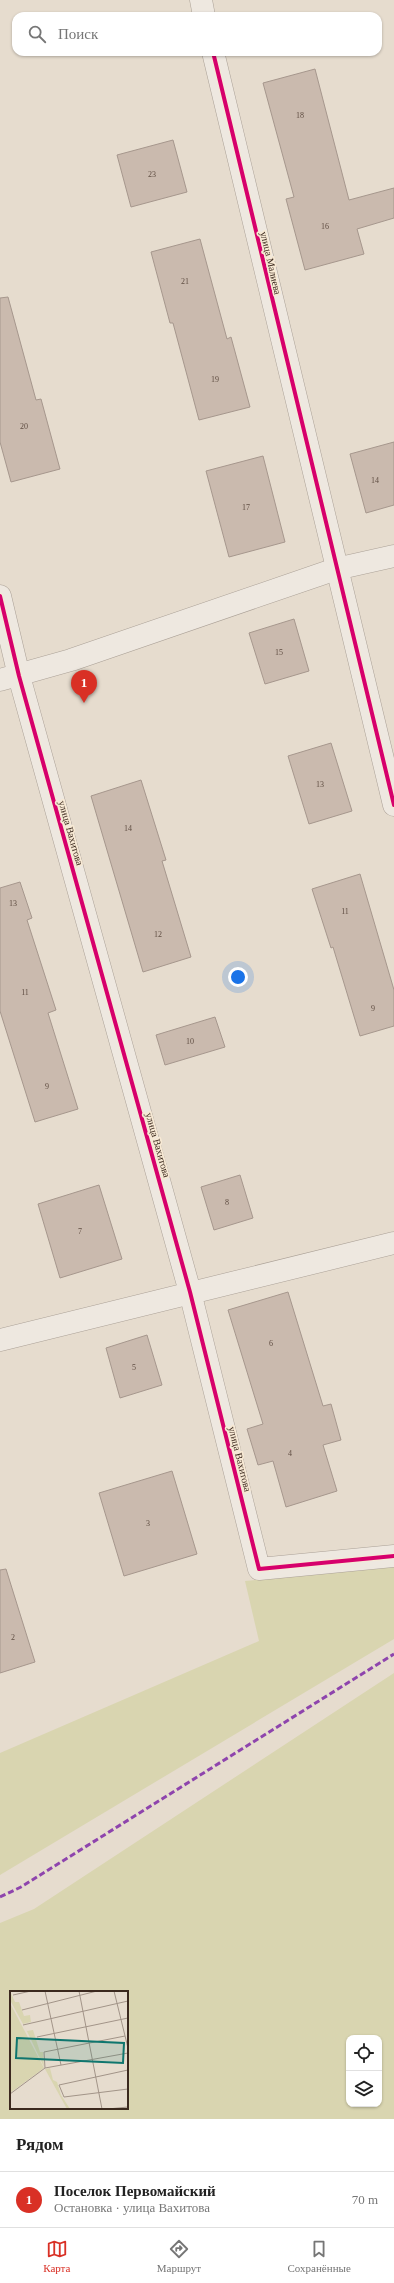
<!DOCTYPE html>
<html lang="ru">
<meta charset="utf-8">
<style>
body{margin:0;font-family:Georgia,serif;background:#f6f6f6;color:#222}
.controls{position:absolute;right:12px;bottom:12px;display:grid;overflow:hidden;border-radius:8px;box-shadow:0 1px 3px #0004}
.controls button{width:36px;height:36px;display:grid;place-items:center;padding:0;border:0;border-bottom:1px solid #e0e0e0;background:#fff;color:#222;font:20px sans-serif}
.you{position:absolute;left:238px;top:977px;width:14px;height:14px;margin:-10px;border:3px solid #fff;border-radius:50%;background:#1a73e8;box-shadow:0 0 0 6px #1a73e833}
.badge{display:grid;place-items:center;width:26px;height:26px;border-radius:50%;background:#d93025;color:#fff;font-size:13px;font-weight:700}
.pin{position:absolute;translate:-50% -33px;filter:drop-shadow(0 1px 2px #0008)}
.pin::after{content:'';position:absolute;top:21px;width:14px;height:12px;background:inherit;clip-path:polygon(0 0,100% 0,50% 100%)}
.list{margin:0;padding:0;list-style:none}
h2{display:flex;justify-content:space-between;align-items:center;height:52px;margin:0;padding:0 16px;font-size:17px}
h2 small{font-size:13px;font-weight:400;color:#767676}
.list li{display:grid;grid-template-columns:26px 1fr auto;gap:12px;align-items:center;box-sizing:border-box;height:56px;padding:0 16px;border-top:1px solid #e0e0e0}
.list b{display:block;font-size:15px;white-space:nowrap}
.list p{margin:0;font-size:13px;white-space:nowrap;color:#767676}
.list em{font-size:13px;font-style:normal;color:#767676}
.icon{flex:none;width:22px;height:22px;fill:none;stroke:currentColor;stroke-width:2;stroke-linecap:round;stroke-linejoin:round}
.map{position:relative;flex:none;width:394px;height:2119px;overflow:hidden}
.search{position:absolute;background:#fff;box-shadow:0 1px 3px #0004;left:12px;right:12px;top:12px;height:44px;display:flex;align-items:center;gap:10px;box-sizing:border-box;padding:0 14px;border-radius:12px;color:#767676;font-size:15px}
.sheet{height:108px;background:#fff}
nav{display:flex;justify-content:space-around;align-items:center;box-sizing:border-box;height:56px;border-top:1px solid #e0e0e0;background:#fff;font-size:11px;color:#767676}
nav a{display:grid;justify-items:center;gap:2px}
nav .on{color:#d93025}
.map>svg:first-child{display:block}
.green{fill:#d9d5b0;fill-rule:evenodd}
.building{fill:#cabaae;stroke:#a6978d}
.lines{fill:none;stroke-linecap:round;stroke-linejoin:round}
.street-casing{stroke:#aba197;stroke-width:23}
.street{stroke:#eee8e0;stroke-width:22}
.quiet{stroke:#8e44ad;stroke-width:3;stroke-dasharray:6 3;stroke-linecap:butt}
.cycleway-casing{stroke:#f7e9d4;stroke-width:6}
.cycleway{stroke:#d6006c;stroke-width:4}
.labels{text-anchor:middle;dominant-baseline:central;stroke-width:3.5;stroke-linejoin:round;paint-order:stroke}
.number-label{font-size:8px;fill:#5f4d42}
.street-label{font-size:10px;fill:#3b291e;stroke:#f7e9d4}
.inset-road{fill:none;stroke:#a29488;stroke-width:1}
.view{fill:#0f766e;fill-opacity:0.15;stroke:#0f766e;stroke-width:2}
.inset-edge{fill:none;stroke:#3b291e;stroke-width:2}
</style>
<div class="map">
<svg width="394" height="2119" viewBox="0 0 394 2119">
<rect width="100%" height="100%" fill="#e6dcce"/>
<g class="green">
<path d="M394 1566V1639L0 1875V1753L259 1641 245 1581Z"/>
<path d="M394 1673V2119H0V1923L34 1909ZM11 1992H127V2108H11ZM349 2038H379V2104H349Z"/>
</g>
<g class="building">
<path d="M315 69 349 200 394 188V218L357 229 364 254 305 270 286 199 294 197 263 83Z"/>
<path d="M173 140 187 192 131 207 117 155Z"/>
<path d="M200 239 227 339 231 337 250 407 199 420 173 323H170L151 252Z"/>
<path d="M8 297 36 400 41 399 60 469 11 482 0 442V298Z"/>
<path d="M394 442V505L366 513 350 454Z"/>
<path d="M263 456 285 542 229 557 206 471Z"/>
<path d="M294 619 309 671 265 684 249 633Z"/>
<path d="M331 743 352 811 309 824 288 756Z"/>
<path d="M141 780 166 860 162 861 191 957 143 972 91 796Z"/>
<path d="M360 874 394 990V1026L360 1036 333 947 331 948 312 889Z"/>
<path d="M20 882 32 918 27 920 56 1010 48 1013 78 1109 35 1122 0 1011V888Z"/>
<path d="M215 1017 225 1047 165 1065 156 1035Z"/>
<path d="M240 1175 253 1218 214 1230 201 1187Z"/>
<path d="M99 1185 122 1259 60 1278 38 1204Z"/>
<path d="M288 1292 323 1406 331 1404 341 1440 323 1445 337 1491 286 1507 273 1461 258 1465 247 1429 263 1424 228 1310Z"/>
<path d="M147 1335 162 1385 120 1398 106 1348Z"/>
<path d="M172 1471 197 1554 124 1576 99 1493Z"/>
<path d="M6 1569 35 1662 0 1673V1570Z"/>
</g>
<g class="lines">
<g class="street-casing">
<g id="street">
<path d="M201 0 204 16"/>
<path d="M213 52 394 805"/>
<path d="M0 596 19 676 190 1292 259 1569 394 1556"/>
<path d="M0 680 71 660 336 569 394 556"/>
<path d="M0 1340 394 1243"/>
</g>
</g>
<use href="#street" class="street"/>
<path class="quiet" d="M0 1897 21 1887 394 1654"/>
<g class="cycleway-casing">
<g id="cycleway">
<path d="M213 52 394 805"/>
<path d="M0 596 19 676 190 1292 259 1569 394 1556"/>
</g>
</g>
<use href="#cycleway" class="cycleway"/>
</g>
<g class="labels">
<g class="number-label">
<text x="300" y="115">18</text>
<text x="152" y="174">23</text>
<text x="325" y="226">16</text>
<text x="185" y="281">21</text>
<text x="215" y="379">19</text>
<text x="24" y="426">20</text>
<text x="375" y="480">14</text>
<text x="246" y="507">17</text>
<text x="279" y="652">15</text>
<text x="320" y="784">13</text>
<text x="128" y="828">14</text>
<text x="13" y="903">13</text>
<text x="345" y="911">11</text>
<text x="158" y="934">12</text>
<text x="25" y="992">11</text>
<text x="373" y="1008">9</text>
<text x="190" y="1041">10</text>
<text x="47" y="1086">9</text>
<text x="227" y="1202">8</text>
<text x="80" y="1231">7</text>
<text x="271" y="1343">6</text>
<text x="134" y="1367">5</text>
<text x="290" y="1453">4</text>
<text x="148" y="1523">3</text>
<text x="13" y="1637">2</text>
</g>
<g class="street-label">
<text transform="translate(271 263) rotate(77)">улица Малиева</text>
<text transform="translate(71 833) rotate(74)">улица Вахитова</text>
<text transform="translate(158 1145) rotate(74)">улица Вахитова</text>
<text transform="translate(240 1459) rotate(76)">улица Вахитова</text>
</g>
</g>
<g transform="translate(10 1991)">
<rect width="118" height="118" fill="#e6dcce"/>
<path d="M0 0 5 11H9L14 25 20 24 21 31 13 33 0 9ZM0 12 34 77 0 102ZM14 34 17 40 23 39 30 61H33L34 76ZM40 77 43 89 47 91 51 104 60 118H57L35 78Z" fill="#d9d5b0"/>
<path class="inset-road" d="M35 0 51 74M69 0 92 118M104 0 118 57M3 4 21 0M12 19 87 0M13 34 118 10M27 46 118 27M35 77 34 61 115 45M118 79 49 94 54 106 118 98M0 103 35 77 118 62M98 118 118 116"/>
<path class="view" d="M7 47 114 52 113 72 6 67Z"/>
<rect width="118" height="118" class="inset-edge"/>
</g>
</svg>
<div class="controls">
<button><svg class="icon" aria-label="locate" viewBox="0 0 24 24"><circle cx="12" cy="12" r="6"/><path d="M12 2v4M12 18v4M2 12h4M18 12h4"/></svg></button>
<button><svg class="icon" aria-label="layers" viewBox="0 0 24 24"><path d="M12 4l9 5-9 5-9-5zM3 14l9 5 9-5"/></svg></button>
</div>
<div class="you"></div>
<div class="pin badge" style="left:84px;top:703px">1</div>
<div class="search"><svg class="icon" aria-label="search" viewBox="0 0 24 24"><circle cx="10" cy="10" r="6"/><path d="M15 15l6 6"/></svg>Поиск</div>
</div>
<section class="sheet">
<h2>Рядом<small></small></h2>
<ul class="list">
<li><span class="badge">1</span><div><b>Поселок Первомайский</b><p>Остановка · улица Вахитова</p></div><em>70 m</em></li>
</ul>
</section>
<nav>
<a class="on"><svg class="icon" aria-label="map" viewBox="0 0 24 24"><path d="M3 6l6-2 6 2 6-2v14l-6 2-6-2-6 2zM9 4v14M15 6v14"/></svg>Карта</a>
<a><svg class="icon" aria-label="directions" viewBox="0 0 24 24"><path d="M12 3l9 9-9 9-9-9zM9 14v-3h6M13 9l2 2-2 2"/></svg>Маршрут</a>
<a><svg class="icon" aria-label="saved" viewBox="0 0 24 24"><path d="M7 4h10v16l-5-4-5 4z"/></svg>Сохранённые</a>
</nav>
